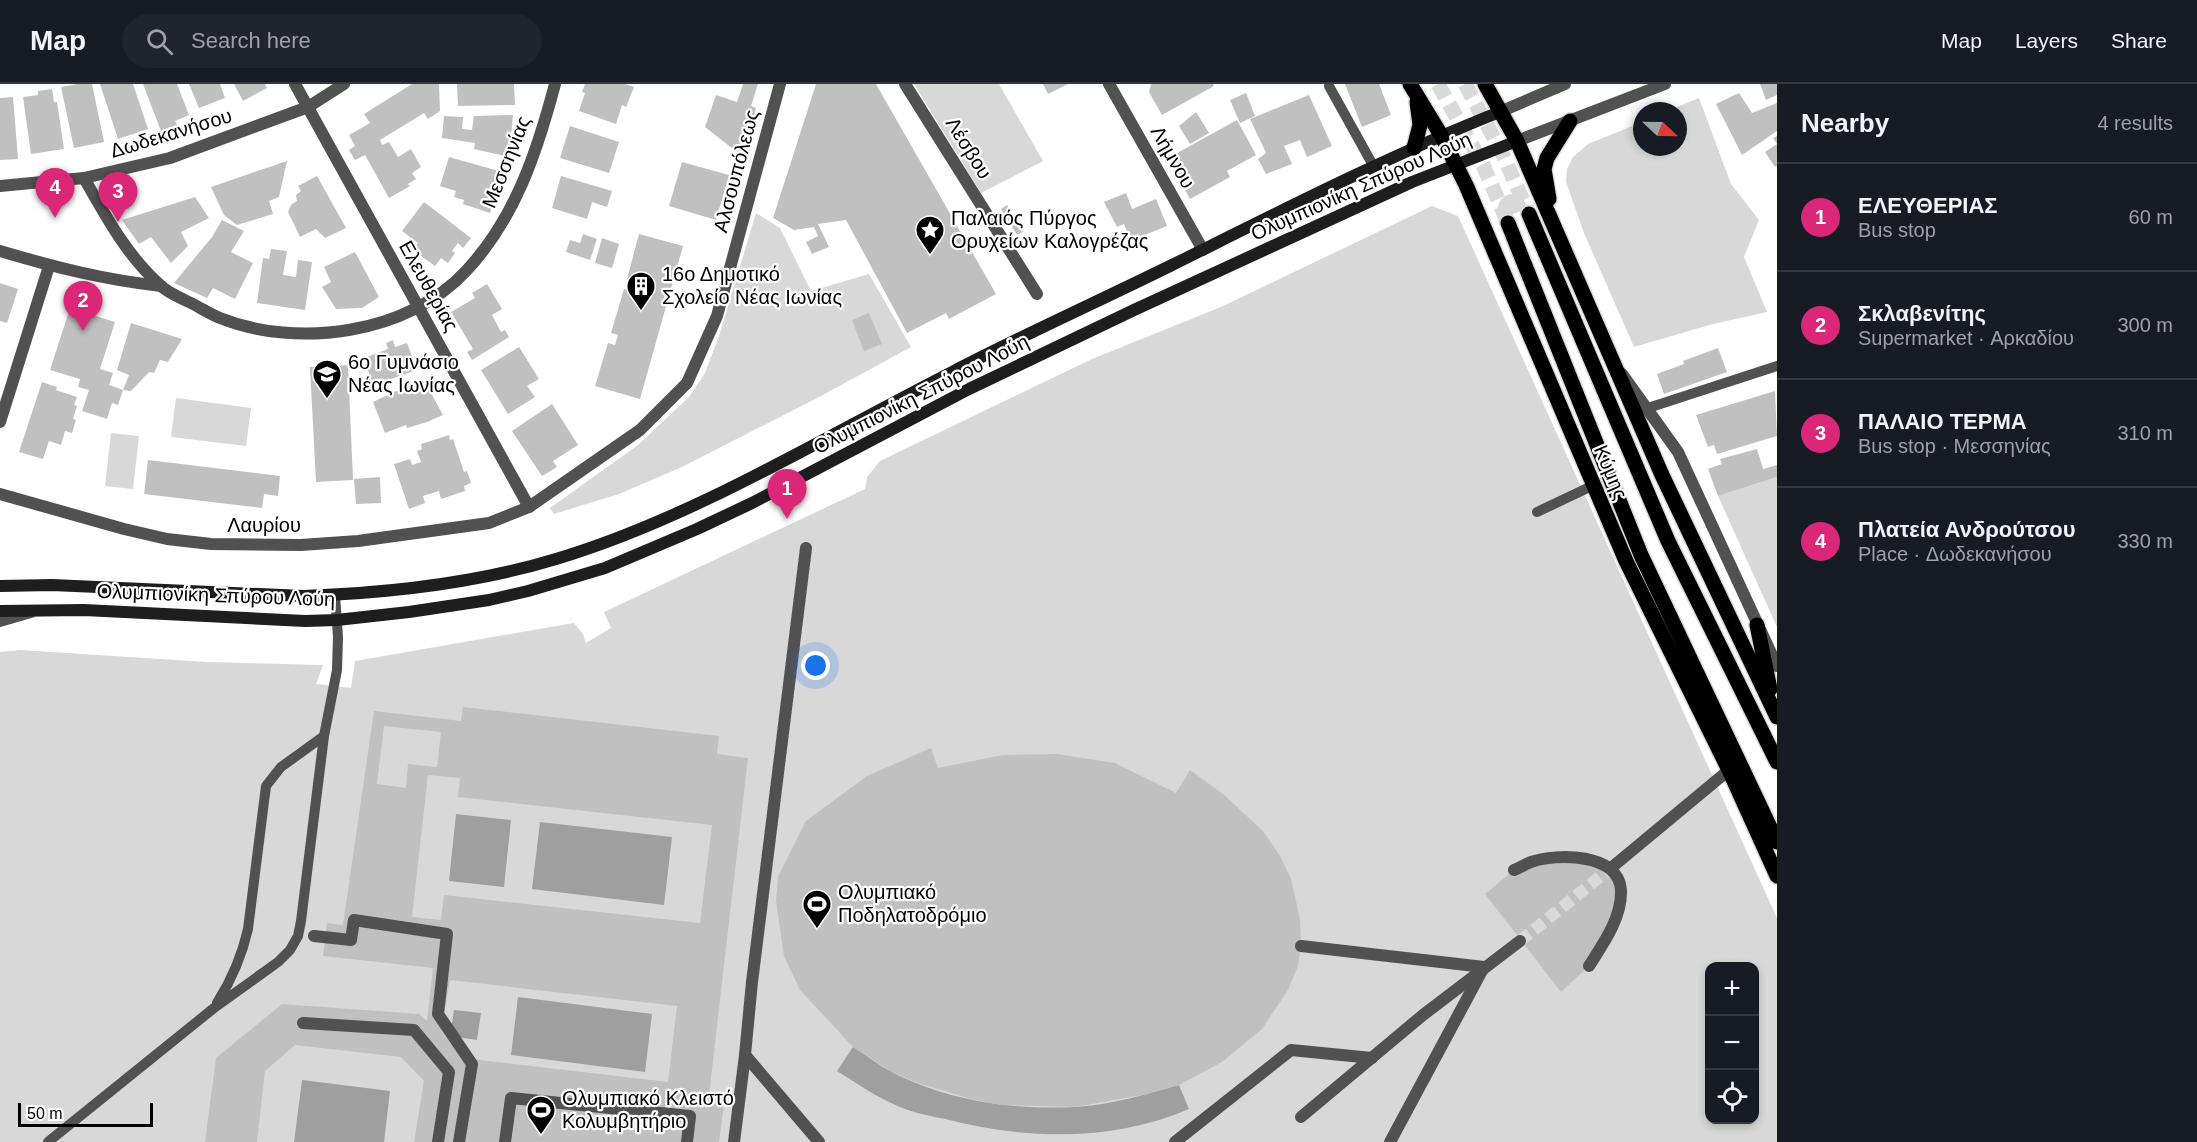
<!DOCTYPE html>
<meta charset="utf-8">
<style>
body{margin:0;font-family:Arial,sans-serif;background:#20242c;color:#f1f3f6}
.controls{position:absolute;right:18px;bottom:18px;display:grid;overflow:hidden;border-radius:12px;box-shadow:0 3px 9px #0003}
.controls button{width:54px;height:54px;display:grid;place-items:center;padding:0;border:0;border-bottom:2px solid #363941;background:#171b24;color:#f1f3f6;font:30px sans-serif}
.compass{position:absolute;left:1633px;top:18px;width:54px;height:54px;border-radius:50%;background:#171b24;box-shadow:0 3px 9px #0003;rotate:112deg}
.scale{position:absolute;left:18px;bottom:15px;width:135px;box-sizing:border-box;padding-left:6px;border:3px solid #000;border-top:0;font-size:16px;line-height:21px;white-space:nowrap;color:#000;-webkit-text-stroke:4px #fff;paint-order:stroke}
.you{position:absolute;left:816px;top:582px;width:21px;height:21px;margin:-15px;border:4px solid #fff;border-radius:50%;background:#1a73e8;box-shadow:0 0 0 9px #1a73e833}
.badge{display:grid;place-items:center;width:39px;height:39px;border-radius:50%;background:#db2777;color:#fff;font-size:20px;font-weight:700}
.pin{position:absolute;translate:-50% -50px;filter:drop-shadow(0 2px 3px #0008)}
.pin::after{content:'';position:absolute;top:32px;width:21px;height:18px;background:inherit;clip-path:polygon(0 0,100% 0,50% 100%)}
.list{margin:0;padding:0;list-style:none}
h2{display:flex;justify-content:space-between;align-items:center;height:78px;margin:0;padding:0 24px;font-size:26px}
h2 small{font-size:20px;font-weight:400;color:#9ea1a6}
.list li{display:grid;grid-template-columns:39px 1fr auto;gap:18px;align-items:center;box-sizing:border-box;height:108px;padding:0 24px;border-top:2px solid #363941}
.list b{display:block;font-size:22px;white-space:nowrap}
.list p{margin:0;font-size:20px;white-space:nowrap;color:#9ea1a6}
.list em{font-size:20px;font-style:normal;color:#9ea1a6}
.icon{flex:none;width:33px;height:33px;fill:none;stroke:currentColor;stroke-width:2;stroke-linecap:round;stroke-linejoin:round}
.map{position:relative;flex:none;width:1777px;height:1058px;overflow:hidden}
header{display:flex;align-items:center;gap:36px;box-sizing:border-box;height:84px;padding:0 30px;background:#171b24;border-bottom:2px solid #363941}
header strong{font-size:28px}
nav{display:flex;gap:33px;margin-inline-start:auto;font-size:21px}
.search{width:420px;height:54px;background:#20242c;display:flex;align-items:center;gap:15px;box-sizing:border-box;padding:0 21px;border-radius:33px;color:#9ea1a6;font-size:22px}
main{display:flex}
aside{flex:1;background:#171b24}
.map>svg:first-child{display:block}
.green{fill:#d8d8d8;fill-rule:evenodd}
.water{fill:#9f9f9f}
.building{fill:#c0c0c0;fill-rule:evenodd}
.lines{fill:none;stroke-linecap:round;stroke-linejoin:round}
.pedestrian-tunnel{stroke:#d9d9d9;stroke-width:12;stroke-dasharray:12 6;stroke-linecap:butt}
.primary-tunnel{stroke:#d9d9d9;stroke-width:15;stroke-dasharray:15 8;stroke-linecap:butt}
.primary-casing{stroke:#dbdbdb;stroke-width:18}
.service{stroke:#515151;stroke-width:10}
.pedestrian{stroke:#515151;stroke-width:12}
.minor{stroke:#515151;stroke-width:12}
.tertiary{stroke:#515151;stroke-width:12}
.secondary{stroke:#1e1e1e;stroke-width:12}
.primary{stroke:#000;stroke-width:15}
.labels{text-anchor:middle;dominant-baseline:central;stroke-width:4.5;stroke-linejoin:round;paint-order:stroke}
.street-label{font-size:20px;fill:#000;stroke:#fff}
.poi-label{font-size:20px;fill:#000;stroke:#fff;text-anchor:start}
</style>
<header>
<strong>Map</strong>
<div class="search"><svg class="icon" aria-label="search" viewBox="0 0 24 24"><circle cx="10" cy="10" r="6"/><path d="M15 15l6 6"/></svg>Search here</div>
<nav><a>Map</a><a>Layers</a><a>Share</a></nav>
</header>
<main>
<div class="map">
<svg width="1777" height="1058" viewBox="0 0 1777 1058">
<rect width="100%" height="100%" fill="#fff"/>
<g class="green">
<path d="M914 0H999L1043 77 981 109Z"/>
<path d="M1699 14 1731 100 1759 136 1744 173 1767 228 1713 240 1634 263 1584 149 1566 98 1567 85 1573 73 1588 60 1642 38V63H1678V27H1667Z"/>
<path d="M1510 110 1520 112 1529 123 1498 137C1496 125 1497 114 1510 110Z"/>
<path d="M1432 122 1458 132 1777 834V1058H0V568L20 566 207 578 323 581 316 600 351 604 355 577 574 539 583 550 586 559 611 544 604 528 865 405 867 393 880 377 1092 275 1221 223ZM1710 882H1754V1036H1710Z"/>
<path d="M756 129 780 144 811 207 869 190 911 263 821 312 682 383 619 410 554 430 550 424 638 361 689 313 705 289 719 252Z"/>
<path d="M176 314 251 324 246 362 171 353Z"/>
<path d="M111 349 139 352 133 405 105 402Z"/>
<path d="M1777 393V543L1718 412Z"/>
</g>
<g class="water">
<path d="M456 730 511 736 504 803 449 797Z"/>
<path d="M540 738 672 753 664 821 532 805Z"/>
<path d="M518 913 652 930 645 988 511 971Z"/>
<path d="M454 926 481 929 477 956 450 952Z"/>
<path d="M853 963C866 971 878 981 892 988 947 1017 1014 1026 1076 1023 1111 1021 1146 1010 1179 1001L1189 1025C1112 1058 1026 1056 945 1035 932 1032 918 1030 905 1025 881 1016 859 1001 837 987Z"/>
<path d="M302 996 390 1007 384 1058H294Z"/>
</g>
<g class="building">
<path d="M77 0H92L104 58 74 64 61 3Z"/>
<path d="M100 0H133L148 45 118 55Z"/>
<path d="M143 0H177L189 31 175 37 177 41 161 47Z"/>
<path d="M189 0H220L225 14 199 24Z"/>
<path d="M234 0H265L267 4 243 17Z"/>
<path d="M412 0H439L440 27 428 35 424 29 380 56 382 61 389 58 398 73 411 65 421 83 412 89 416 95 408 100 410 102 389 114 365 71 355 76 349 66 355 62 349 51 370 39 364 30Z"/>
<path d="M457 0H514L515 21 458 22Z"/>
<path d="M585 0H625L634 3 626 23 622 21 616 40 579 27 585 9 582 8Z"/>
<path d="M743 0H758L751 22 756 24 742 72 705 43 716 11 737 18Z"/>
<path d="M816 0H876L996 210 949 235 946 229 907 249 846 136 818 140 829 163 812 170 806 158 818 152 814 143 794 146 773 134Z"/>
<path d="M1043 0H1068L1048 10Z"/>
<path d="M1151 0H1213L1214 2 1162 31 1149 8Z"/>
<path d="M1345 0H1379L1391 31 1362 43Z"/>
<path d="M1760 0H1777V11L1766 16Z"/>
<path d="M52 5 54 18H57L64 65 31 70 23 13 38 11V7Z"/>
<path d="M1246 9 1255 32 1240 39 1230 16Z"/>
<path d="M1739 9 1752 29 1777 19V47L1742 71 1716 20Z"/>
<path d="M1309 11 1332 62 1307 73 1300 56 1284 62 1292 80 1266 90 1258 75 1266 69 1250 35Z"/>
<path d="M13 13 18 75 0 76V14Z"/>
<path d="M1196 28 1209 49 1190 60 1179 42Z"/>
<path d="M513 31 509 73 474 65 475 59 442 54 444 32 463 33 462 45 472 46 474 32Z"/>
<path d="M1237 36 1256 71 1227 87 1230 93 1190 115 1168 74Z"/>
<path d="M570 42 619 58 609 89 560 74Z"/>
<path d="M1777 52V82L1775 83 1765 68 1777 60 1773 54Z"/>
<path d="M449 73 506 89 499 109 496 108 490 129 463 120 464 116 454 113 456 107 440 102Z"/>
<path d="M287 77 279 113 269 117 273 130 237 141 224 131 211 103Z"/>
<path d="M682 78 729 91 716 136 669 122Z"/>
<path d="M317 92 346 144 325 154 316 145 300 153 288 128 291 121 297 117 296 111 301 107 298 102Z"/>
<path d="M561 92 612 107 607 123 592 118 587 135 552 124Z"/>
<path d="M1126 109 1132 125 1156 115 1167 142 1130 157 1124 140 1117 143 1104 118Z"/>
<path d="M195 113 209 134 181 148 188 162 171 179 151 153 139 160 122 136Z"/>
<path d="M424 118 471 154 463 164 458 159 452 167 455 169 448 179 441 174 435 182 413 166 418 159 402 147Z"/>
<path d="M1007 121 1023 148 1017 151 1001 125Z"/>
<path d="M222 136 244 147 231 168 253 179 235 215 213 204 207 214 174 199 212 153Z"/>
<path d="M583 150 597 155 590 176 566 168 570 156 580 159Z"/>
<path d="M639 150 683 162 640 315 595 302 608 259 615 261 618 251 611 249 624 205 633 207 635 197 627 195Z"/>
<path d="M602 154 619 160 612 184 595 179Z"/>
<path d="M271 165 287 167 283 191 296 193 298 176 312 178 305 226 257 219 263 174 269 175Z"/>
<path d="M355 168 379 213 362 224 336 225 322 203 331 198 324 183Z"/>
<path d="M0 199 18 205 7 239 0 237Z"/>
<path d="M487 200 502 225 492 231 501 248 505 246 509 253 472 276 467 268 473 265 451 228 475 214 472 209Z"/>
<path d="M70 224 115 238 100 285 113 289 109 301 123 306 118 321 112 319 107 335 82 327 89 306 78 303 80 295 50 286Z"/>
<path d="M869 229 882 260 864 267 852 236Z"/>
<path d="M131 239 182 255 168 278 160 276 154 289 149 288 131 307 123 306 129 291 117 286Z"/>
<path d="M393 256 395 263 407 259 417 286 373 301 364 274 388 265 386 259Z"/>
<path d="M519 263 539 295 527 302 535 313 508 330 481 286Z"/>
<path d="M1718 264 1727 288 1664 310 1657 290 1684 280 1683 277Z"/>
<path d="M348 281 353 396 316 398 310 283Z"/>
<path d="M42 298 57 303 56 306 77 313 74 321 77 322 73 335 76 336 72 349 65 347 61 361 49 357 43 375 19 368Z"/>
<path d="M426 300 443 331 427 338 407 344 406 341 385 349 373 318 396 307Z"/>
<path d="M1775 307 1777 352 1717 370 1714 361 1708 363 1696 331Z"/>
<path d="M552 320 578 361 553 377 557 383 542 392 512 347Z"/>
<path d="M449 351 450 356 453 355 464 388 467 387 471 399 464 402 465 407 441 415 439 407 423 412 425 419 409 425 394 380 410 375 412 381 421 378 417 367 422 365 421 360Z"/>
<path d="M1757 365 1763 385 1777 381V393L1718 412 1708 385 1722 380 1720 375Z"/>
<path d="M148 376 280 392 278 412 264 410 262 424 144 410Z"/>
<path d="M380 393 381 419 356 420 354 395Z"/>
<path d="M463 623 719 652 717 670 748 674 709 1011 725 1013 719 1058H414L424 997 401 973 295 961 265 987 257 1058H205L216 974 282 920 419 930 427 937 433 884 323 872 327 839 343 841 374 627 461 637ZM384 642 441 648 437 683 408 680 406 704 377 700ZM428 691 460 694 458 713 712 741 700 839 444 811 441 836 412 833ZM450 896 677 922 668 998 462 974 441 946Z"/>
<path d="M931 664 938 684 1003 671 1057 670 1115 679 1176 709 1190 686 1223 710 1263 747 1280 772 1291 795 1300 835 1301 862 1298 882 1288 906 1262 945 1222 978 1179 1001 1147 1010 1076 1023 1001 1021 971 1015 918 999 892 988 853 963 800 906 784 872 776 817 778 793 806 737 867 692Z"/>
<path d="M1559 774 1583 775 1617 792 1618 825 1589 882 1561 908 1485 810 1514 786Z"/>
</g>
<g class="lines">
<path class="pedestrian-tunnel" d="M1520 857 1611 784"/>
<g class="primary-tunnel">
<path d="M1438 0 1483 81 1508 139"/>
<path d="M1465 0 1503 71 1529 130"/>
</g>
<g class="primary-casing">
<g id="primary">
<path d="M1410 0 1441 51 1466 101 1626 477 1729 686 1777 792"/>
<path d="M1485 0 1517 57 1662 391 1777 633"/>
<path d="M1414 64 1420 41 1417 18"/>
<path d="M1549 115 1544 85 1547 74 1570 37"/>
<path d="M1529 130 1668 457 1777 678"/>
<path d="M1508 139 1641 471 1777 758"/>
<path d="M1757 541 1770 605"/>
</g>
</g>
<g class="service">
<path d="M1329 2 1374 83"/>
<path d="M1648 324 1777 282"/>
<path d="M1537 428 1594 401"/>
<path d="M0 538 31 529"/>
<path d="M217 919C232 895 242 872 248 845L266 702 281 683 324 652"/>
<path d="M48 1058 214 924 278 878 290 866 298 852 301 837 324 652 337 586 338 553 335 511"/>
</g>
<g class="pedestrian">
<path d="M806 464 752 898 745 971 819 1058"/>
<path d="M1611 784 1729 686"/>
<path d="M1514 786C1520 784 1525 780 1531 778 1557 769 1619 769 1621 806 1622 834 1603 860 1589 882"/>
<path d="M314 852 351 856 354 836 447 850 438 930 472 980 459 1058"/>
<path d="M1301 862 1484 883 1390 1058"/>
<path d="M303 939 414 946 449 988 438 1058"/>
<path d="M1301 1033 1423 931 1520 857"/>
<path d="M505 1058 511 1014 690 1032 687 1058"/>
<path d="M734 1058 745 971"/>
<path d="M1175 1058 1291 966 1372 974"/>
</g>
<g class="minor">
<path d="M295 0 529 423"/>
<path d="M905 0 1037 210"/>
<path d="M1109 0 1203 166"/>
<path d="M84 94C105 131 127 172 160 201 168 209 181 214 191 219 201 224 210 230 220 234 297 265 408 250 466 187 515 135 537 68 555 0"/>
<path d="M0 102 84 94 170 74 308 23 344 0"/>
<path d="M0 167C54 183 105 196 161 202"/>
<path d="M0 338 49 182"/>
<path d="M0 410 124 445 167 455 211 460 301 461 358 457 489 439 529 423 640 346 687 299 717 232 780 0"/>
</g>
<g class="tertiary">
<path d="M1502 27 1565 0"/>
<path d="M1517 57 1665 0"/>
<path d="M1622 290 1678 368 1777 582"/>
</g>
<g class="secondary">
<path d="M0 502 52 501 304 512C389 509 474 500 556 475 693 434 824 353 952 288 1023 251 1097 218 1170 182 1279 128 1388 72 1502 27"/>
<path d="M0 527 84 526 305 537 337 536 409 528 489 516 528 507 605 484 697 445 752 419 969 305 1134 226 1412 98 1517 57"/>
</g>
<use href="#primary" class="primary"/>
</g>
<defs>
<g id="sight-pin" transform="scale(1.5)"><path d="M0 17L-7.5 6A9.5 9.5 0 1 1 7.5 6Z" fill="#000" stroke="#fff"/><path d="M0-6L1.8-2.2L6-1.7L2.9 1.2L3.7 5.4L0 3.3L-3.7 5.4L-2.9 1.2L-6-1.7L-1.8-2.2Z" fill="#fff"/></g>
<g id="building-pin" transform="scale(1.5)"><path d="M0 17L-7.5 6A9.5 9.5 0 1 1 7.5 6Z" fill="#000" stroke="#fff"/><path d="M-4-6H4V6H1V3H-1V6H-4ZM-2.5-4.3h1.7v1.8h-1.7ZM.8-4.3h1.7v1.8H.8ZM-2.5-1h1.7V.8h-1.7ZM.8-1h1.7V.8H.8Z" fill="#fff"/></g>
<g id="school-pin" transform="scale(1.5)"><path d="M0 17L-7.5 6A9.5 9.5 0 1 1 7.5 6Z" fill="#000" stroke="#fff"/><path d="M0-5L7-2L0 1L-7-2ZM-4 1L0 2.5L4 1V4Q0 6-4 4Z" fill="#fff"/></g>
<g id="stadium-pin" transform="scale(1.5)"><path d="M0 17L-7.5 6A9.5 9.5 0 1 1 7.5 6Z" fill="#000" stroke="#fff"/><path d="M0-5a6.5 5 0 1 0 0 10a6.5 5 0 1 0 0-10ZM-3.5-1.8h7v3.6h-7Z" fill="#fff"/></g>
</defs>
<g fill-rule="evenodd">
<use href="#sight-pin" x="930" y="146"/>
<use href="#building-pin" x="641" y="202"/>
<use href="#school-pin" x="327" y="290"/>
<use href="#stadium-pin" x="817" y="820"/>
<use href="#stadium-pin" x="541" y="1026"/>
</g>
<g class="labels">
<g class="street-label">
<text transform="translate(171 49) rotate(-17)">Δωδεκανήσου</text>
<text transform="translate(969 64) rotate(58)">Λέσβου</text>
<text transform="translate(1173 73) rotate(60)">Λήμνου</text>
<text transform="translate(506 78) rotate(-68)">Μεσσηνίας</text>
<text transform="translate(736 87) rotate(-75)">Αλσουπόλεως</text>
<text transform="translate(1361 102) rotate(-24)">Ολυμπιονίκη Σπύρου Λούη</text>
<text transform="translate(429 202) rotate(61)">Ελευθερίας</text>
<text transform="translate(921 310) rotate(-27)">Ολυμπιονίκη Σπύρου Λούη</text>
<text transform="translate(1611 388) rotate(67)">Κύμης</text>
<text x="264" y="441">Λαυρίου</text>
<text transform="translate(216 511) rotate(2)">Ολυμπιονίκη Σπύρου Λούη</text>
</g>
<g class="poi-label">
<text x="951" y="134">Παλαιός Πύργος<tspan x="951" dy="23">Ορυχείων Καλογρέζας</tspan></text>
<text x="662" y="190">16ο Δημοτικό<tspan x="662" dy="23">Σχολείο Νέας Ιωνίας</tspan></text>
<text x="348" y="278">6ο Γυμνάσιο<tspan x="348" dy="23">Νέας Ιωνίας</tspan></text>
<text x="838" y="808">Ολυμπιακό<tspan x="838" dy="23">Ποδηλατοδρόμιο</tspan></text>
<text x="562" y="1014">Ολυμπιακό Κλειστό<tspan x="562" dy="23">Κολυμβητήριο</tspan></text>
</g>
</g>
</svg>
<div class="controls">
<button>+</button>
<button>−</button>
<button><svg class="icon" aria-label="locate" viewBox="0 0 24 24"><circle cx="12" cy="12" r="6"/><path d="M12 2v4M12 18v4M2 12h4M18 12h4"/></svg></button>
</div>
<svg class="compass" viewBox="-18 -18 36 36"><path d="M0-13l5 13h-10z" fill="#e53935"/><path d="M0 13l5-13h-10z" fill="#9ea1a6"/></svg>
<div class="scale">50 m</div>
<div class="you"></div>
<div class="pin badge" style="left:787px;top:435px">1</div>
<div class="pin badge" style="left:83px;top:247px">2</div>
<div class="pin badge" style="left:118px;top:138px">3</div>
<div class="pin badge" style="left:55px;top:134px">4</div>
</div>
<aside>
<h2>Nearby<small>4 results</small></h2>
<ul class="list">
<li><span class="badge">1</span><div><b>ΕΛΕΥΘΕΡΙΑΣ</b><p>Bus stop</p></div><em>60 m</em></li>
<li><span class="badge">2</span><div><b>Σκλαβενίτης</b><p>Supermarket · Αρκαδίου</p></div><em>300 m</em></li>
<li><span class="badge">3</span><div><b>ΠΑΛΑΙΟ ΤΕΡΜΑ</b><p>Bus stop · Μεσσηνίας</p></div><em>310 m</em></li>
<li><span class="badge">4</span><div><b>Πλατεία Ανδρούτσου</b><p>Place · Δωδεκανήσου</p></div><em>330 m</em></li>
</ul>
</aside>
</main>
